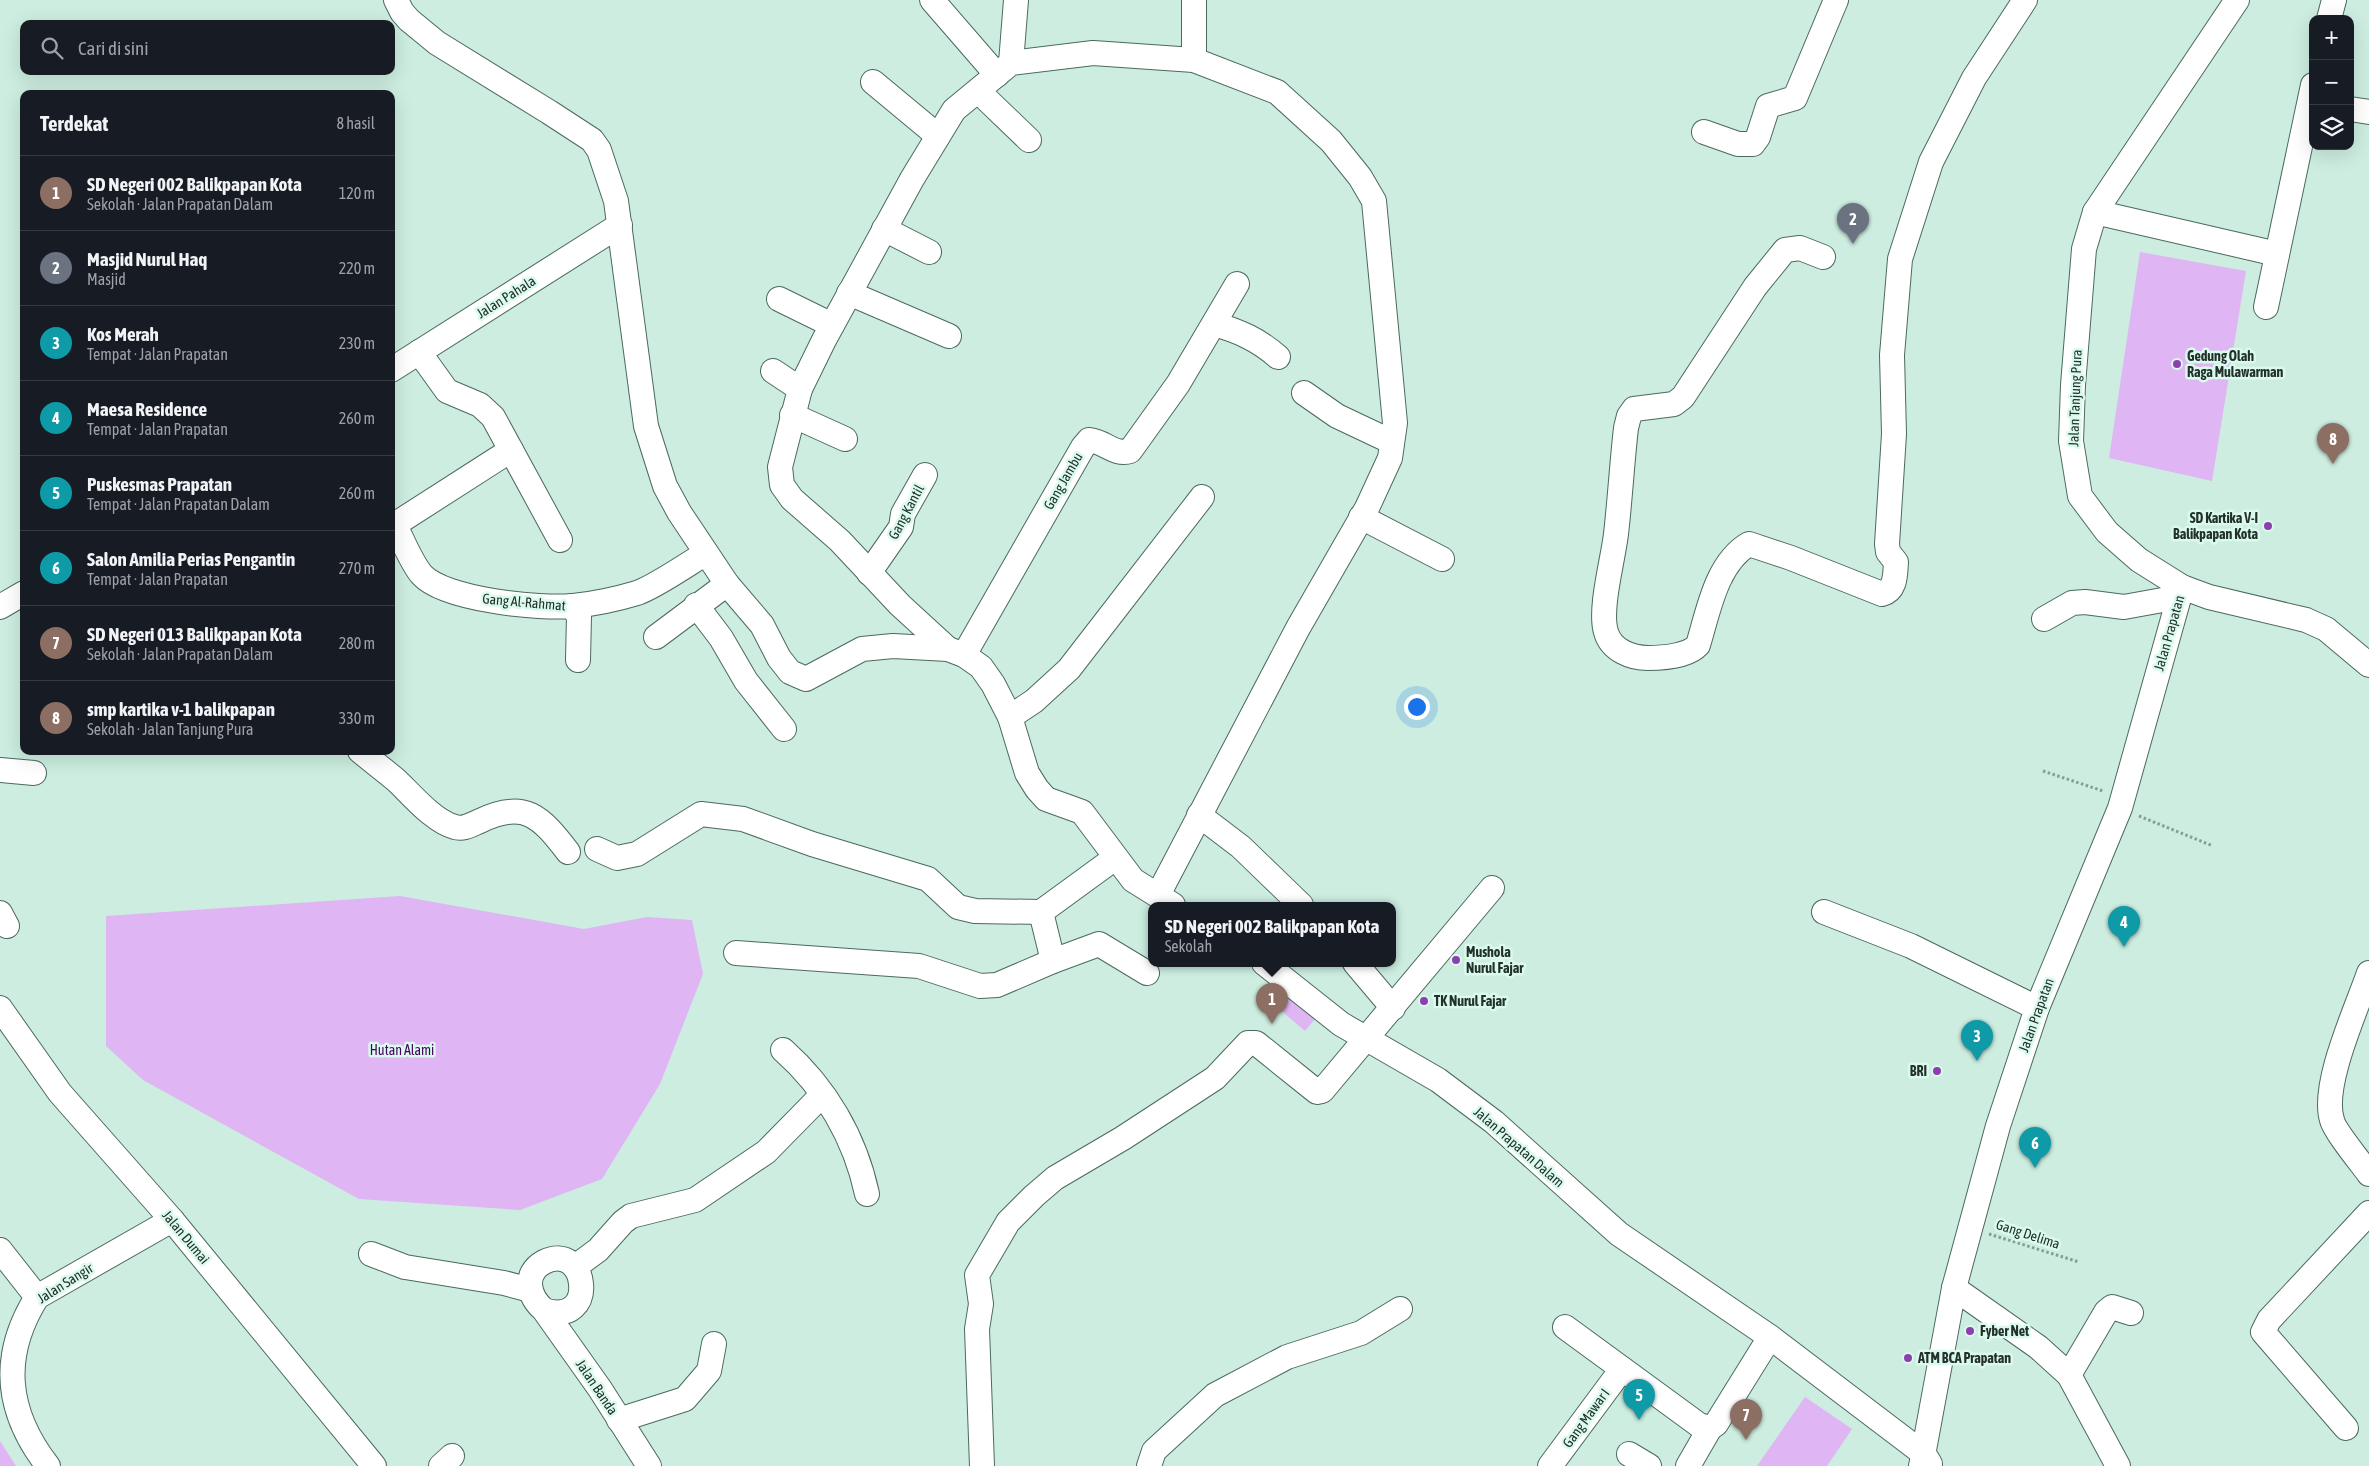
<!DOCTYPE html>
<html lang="id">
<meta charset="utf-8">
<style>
body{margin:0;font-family:"Asap Condensed",sans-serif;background:#20242c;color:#f1f3f6}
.controls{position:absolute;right:15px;top:15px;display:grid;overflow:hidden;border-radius:10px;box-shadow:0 5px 20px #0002}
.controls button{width:45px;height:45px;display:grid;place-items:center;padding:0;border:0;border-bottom:1px solid #363941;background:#171b24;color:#f1f3f6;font:25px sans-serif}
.you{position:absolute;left:1416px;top:706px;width:18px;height:18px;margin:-12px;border:4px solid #fff;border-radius:50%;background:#1a73e8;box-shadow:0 0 0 8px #1a73e833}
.badge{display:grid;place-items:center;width:32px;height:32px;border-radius:50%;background:#7c3aed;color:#fff;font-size:16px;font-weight:700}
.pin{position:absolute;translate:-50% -41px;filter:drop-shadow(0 1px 2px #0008)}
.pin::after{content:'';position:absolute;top:26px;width:18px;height:15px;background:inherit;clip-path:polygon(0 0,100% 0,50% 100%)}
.popup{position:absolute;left:1148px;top:902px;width:248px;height:65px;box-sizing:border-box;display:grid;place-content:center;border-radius:10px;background:#171b24;filter:drop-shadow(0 1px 4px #0005);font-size:16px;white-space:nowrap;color:#9ea1a6}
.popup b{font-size:19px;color:#f1f3f6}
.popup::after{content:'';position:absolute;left:50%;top:100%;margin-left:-10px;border:10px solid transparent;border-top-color:#171b24}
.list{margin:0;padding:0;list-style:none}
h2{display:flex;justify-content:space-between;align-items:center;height:65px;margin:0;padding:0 20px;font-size:21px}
h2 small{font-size:16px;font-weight:400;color:#9ea1a6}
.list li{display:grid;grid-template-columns:32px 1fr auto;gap:15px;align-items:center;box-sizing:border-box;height:75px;padding:0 20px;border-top:1px solid #363941}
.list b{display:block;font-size:19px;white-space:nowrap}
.list p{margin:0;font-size:16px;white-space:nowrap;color:#9ea1a6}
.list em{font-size:16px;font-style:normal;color:#9ea1a6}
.icon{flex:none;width:28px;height:28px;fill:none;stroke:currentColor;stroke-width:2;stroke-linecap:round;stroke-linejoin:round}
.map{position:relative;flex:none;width:2369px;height:1466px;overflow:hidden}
.search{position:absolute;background:#171b24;box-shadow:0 5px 20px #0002;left:20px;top:20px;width:375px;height:55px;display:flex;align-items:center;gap:12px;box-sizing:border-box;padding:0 18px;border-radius:10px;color:#9ea1a6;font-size:19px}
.panel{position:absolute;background:#171b24;box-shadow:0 5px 20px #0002;left:20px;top:90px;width:375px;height:665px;border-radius:10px}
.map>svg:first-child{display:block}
.green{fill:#dfb5f4}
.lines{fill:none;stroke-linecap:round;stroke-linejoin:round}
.minor-casing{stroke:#4c695e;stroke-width:26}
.path{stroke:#859d94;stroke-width:3;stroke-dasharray:2.5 2.5;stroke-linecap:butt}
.minor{stroke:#fff;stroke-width:24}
.poi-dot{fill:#8d3faf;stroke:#dafaed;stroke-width:2}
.labels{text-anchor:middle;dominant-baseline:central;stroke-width:5;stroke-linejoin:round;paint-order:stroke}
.street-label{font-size:14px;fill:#23302b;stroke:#dafaed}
.poi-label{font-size:14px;font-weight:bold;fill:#23302b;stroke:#dafaed;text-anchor:start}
.park-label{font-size:14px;fill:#47005f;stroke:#dafaed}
</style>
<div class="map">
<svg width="2369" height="1466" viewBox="0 0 2369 1466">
<rect width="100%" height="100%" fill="#ccede0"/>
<g class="green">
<path d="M2140 252 2246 271 2212 481 2109 458Z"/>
<path d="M400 896 584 929 647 917 692 920 703 974 660 1084 602 1179 520 1210 359 1199 143 1080 106 1046V916Z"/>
<path d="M1298 984 1325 1007 1305 1031 1278 1008Z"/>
<path d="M1805 1397 1852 1429 1827 1466H1757Z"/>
<path d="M0 1441 16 1466H0Z"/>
</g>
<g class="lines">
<g class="minor-casing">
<g id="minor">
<path d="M396 0 402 12 409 20 437 43 549 112 592 140 599 150 616 201 646 426 665 486 679 512 727 584 762 625 779 658 790 672 806 679 862 649 893 646 948 649 964 655 981 667 993 684 1010 717 1027 773 1037 789 1046 799 1082 812 1133 880 1173 905"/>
<path d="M932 0 997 75"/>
<path d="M2237 0 2095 212 2084 249 2073 385 2071 441 2080 496 2107 532 2139 560 2182 587 2209 597 2306 620 2326 629 2369 665"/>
<path d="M2329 19 2334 0"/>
<path d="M1194 60V0"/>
<path d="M1011 63 1016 0"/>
<path d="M873 82 938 136"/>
<path d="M978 91 1029 140"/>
<path d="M2350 109 2369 112"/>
<path d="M1704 132 1738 144H1753L1758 137 1768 106 1795 98 1836 0"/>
<path d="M2095 212 2277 254"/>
<path d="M884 229 929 252"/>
<path d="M1823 257 1800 248 1785 250 1755 287 1683 397 1674 404 1634 409 1629 416 1626 428C1622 463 1620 499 1616 534 1613 560 1599 609 1606 632 1611 650 1631 658 1648 658 1663 658 1688 656 1698 645 1708 613 1716 563 1749 544L1791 558 1882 594C1896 590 1895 575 1896 562L1888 552 1887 544 1894 434 1892 355 1900 259 1931 162 1974 78 2025 0"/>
<path d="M849 293 949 336"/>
<path d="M779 299 832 325"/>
<path d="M2266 307 2313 85"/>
<path d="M1214 324C1239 331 1259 340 1278 357"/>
<path d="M419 352 447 391 480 405 493 417 560 540"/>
<path d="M391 370 620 225"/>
<path d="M773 371 800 389"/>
<path d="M1304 393 1337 416 1392 442"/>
<path d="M792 415 845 439"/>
<path d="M1361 517 1442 559"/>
<path d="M395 525C402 539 412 564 422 575 445 600 540 609 573 606 593 604 617 599 637 593 655 587 688 564 706 553"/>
<path d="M391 527 511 450"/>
<path d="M869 573 901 527 903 514 925 475"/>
<path d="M696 605 721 638 746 681 784 729"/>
<path d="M572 606 579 616 578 660"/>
<path d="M0 607 24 593"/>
<path d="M2044 619 2072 603 2085 602 2124 607 2179 597"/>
<path d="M656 637 727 584"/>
<path d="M948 649 900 605 840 541 792 499 782 485 780 467 800 389 824 340 912 179 954 110 1011 63 1093 53 1194 60 1277 92 1331 141 1360 177 1374 201 1395 423 1390 458 1367 508 1298 628 1158 895"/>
<path d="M964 655 1083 447 1089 440C1104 441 1115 456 1130 451L1178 384 1237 284"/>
<path d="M1010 717 1034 701 1069 669 1202 497"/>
<path d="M360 751C372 761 384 770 396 780 411 794 434 822 455 827 464 830 472 824 480 821 525 799 541 817 568 852"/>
<path d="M0 770 34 773"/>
<path d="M1199 815 1241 847 1301 905"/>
<path d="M597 849 617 858 637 854 701 814 743 819 812 844 928 879 958 907 975 911 1041 912 1115 858"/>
<path d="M1824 912 1911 946 2037 1008"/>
<path d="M0 913 7 926"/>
<path d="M736 953 919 966 980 986 997 985 1053 961 1041 912"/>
<path d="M1053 961 1099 944 1147 973"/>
<path d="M1264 963 1341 1024 1438 1080 1494 1122 1619 1234 1770 1337 1924 1454 1930 1464"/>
<path d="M1355 963 1393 1008"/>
<path d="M2369 973C2357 1008 2321 1085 2332 1120 2334 1130 2361 1163 2369 1174"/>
<path d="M0 1008 60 1093 172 1220 374 1466"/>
<path d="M783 1050C826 1088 855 1138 867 1194"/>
<path d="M0 1250 37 1297"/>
<path d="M371 1254 405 1267 504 1283 530 1290"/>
<path d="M575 1267 598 1250 623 1222 631 1216 695 1200 766 1152 822 1095"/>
<path d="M1954 1288 2038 1347 2069 1375 2118 1466"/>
<path d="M544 1310C599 1328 588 1240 544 1262 522 1274 529 1297 544 1310L600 1389 649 1466"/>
<path d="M1565 1327 1699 1425 1710 1428 1716 1424 1770 1337"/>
<path d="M2069 1375 2106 1312 2112 1307 2131 1313"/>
<path d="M619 1420 685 1399 709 1371 714 1344"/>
<path d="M2346 1428 2263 1332 2269 1320 2369 1213"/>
<path d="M1629 1454 1649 1466"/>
<path d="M48 1466C6 1412 0 1356 37 1297L172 1220"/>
<path d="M441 1466 452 1456"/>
<path d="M982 1466 977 1329 981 1304 977 1275 1008 1222 1034 1196 1055 1178 1123 1138 1215 1078 1248 1043H1256L1317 1092 1322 1091 1492 888"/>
<path d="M1149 1466 1154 1451 1215 1395 1287 1357 1361 1333 1400 1309"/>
<path d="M1550 1466 1622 1369"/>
<path d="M1688 1466 1710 1428"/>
<path d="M1921 1466 1954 1288 1998 1126 2037 1008 2120 808 2182 587"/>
</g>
</g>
<g class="path">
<path d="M2043 771 2103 791"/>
<path d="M2139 816 2213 846"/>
<path d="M1989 1234 2079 1262"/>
</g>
<use href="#minor" class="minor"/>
</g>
<g class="poi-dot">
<circle cx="2177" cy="364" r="5"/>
<circle cx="2268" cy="526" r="5"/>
<circle cx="1456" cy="960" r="5"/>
<circle cx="1424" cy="1001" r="5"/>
<circle cx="1937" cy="1071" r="5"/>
<circle cx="1970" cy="1331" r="5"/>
<circle cx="1908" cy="1358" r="5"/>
</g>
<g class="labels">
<g class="street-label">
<text transform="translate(506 297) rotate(-32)">Jalan Pahala</text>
<text transform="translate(2075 398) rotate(-88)">Jalan Tanjung Pura</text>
<text transform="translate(1063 481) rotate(-60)">Gang Jambu</text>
<text transform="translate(906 512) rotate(-62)">Gang Kantil</text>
<text transform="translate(524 602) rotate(5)">Gang Al-Rahmat</text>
<text transform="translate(2169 633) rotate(-74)">Jalan Prapatan</text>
<text transform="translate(2036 1015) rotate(-70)">Jalan Prapatan</text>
<text transform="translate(1519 1147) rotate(41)">Jalan Prapatan Dalam</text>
<text transform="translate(2028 1234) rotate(18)">Gang Delima</text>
<text transform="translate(186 1237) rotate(50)">Jalan Dumai</text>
<text transform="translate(65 1283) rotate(-32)">Jalan Sangir</text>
<text transform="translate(597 1387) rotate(56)">Jalan Banda</text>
<text transform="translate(1586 1418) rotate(-54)">Gang Mawar I</text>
</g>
<g class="poi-label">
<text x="2187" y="356">Gedung Olah<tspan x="2187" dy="16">Raga Mulawarman</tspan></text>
<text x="2258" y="518" text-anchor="end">SD Kartika V-I<tspan x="2258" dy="16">Balikpapan Kota</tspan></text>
<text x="1466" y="952">Mushola<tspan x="1466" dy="16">Nurul Fajar</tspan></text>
<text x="1434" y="1001">TK Nurul Fajar</text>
<text x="1927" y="1071" text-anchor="end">BRI</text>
<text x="1980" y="1331">Fyber Net</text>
<text x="1918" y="1358">ATM BCA Prapatan</text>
</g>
<g class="park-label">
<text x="402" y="1050">Hutan Alami</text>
</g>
</g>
</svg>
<div class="controls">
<button>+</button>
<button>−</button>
<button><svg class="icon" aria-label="layers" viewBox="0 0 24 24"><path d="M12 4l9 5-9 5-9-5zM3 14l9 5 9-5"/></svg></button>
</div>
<div class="you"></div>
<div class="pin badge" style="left:1272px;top:1024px;background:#8d6e63">1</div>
<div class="popup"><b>SD Negeri 002 Balikpapan Kota</b>Sekolah</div>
<div class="pin badge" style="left:1853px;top:244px;background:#6b7280">2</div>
<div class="pin badge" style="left:1977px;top:1061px;background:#0f9aa8">3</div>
<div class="pin badge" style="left:2124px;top:947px;background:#0f9aa8">4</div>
<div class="pin badge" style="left:1639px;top:1420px;background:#0f9aa8">5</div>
<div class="pin badge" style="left:2035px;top:1168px;background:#0f9aa8">6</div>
<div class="pin badge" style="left:1746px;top:1440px;background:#8d6e63">7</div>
<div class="pin badge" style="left:2333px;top:464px;background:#8d6e63">8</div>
<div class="search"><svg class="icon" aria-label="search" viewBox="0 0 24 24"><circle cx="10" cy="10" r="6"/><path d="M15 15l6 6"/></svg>Cari di sini</div>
<section class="panel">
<h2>Terdekat<small>8 hasil</small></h2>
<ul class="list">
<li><span class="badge" style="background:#8d6e63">1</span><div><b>SD Negeri 002 Balikpapan Kota</b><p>Sekolah · Jalan Prapatan Dalam</p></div><em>120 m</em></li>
<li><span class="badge" style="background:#6b7280">2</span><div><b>Masjid Nurul Haq</b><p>Masjid</p></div><em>220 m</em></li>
<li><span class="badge" style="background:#0f9aa8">3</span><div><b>Kos Merah</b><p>Tempat · Jalan Prapatan</p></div><em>230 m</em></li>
<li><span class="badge" style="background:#0f9aa8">4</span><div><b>Maesa Residence</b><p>Tempat · Jalan Prapatan</p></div><em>260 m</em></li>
<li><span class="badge" style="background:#0f9aa8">5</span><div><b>Puskesmas Prapatan</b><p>Tempat · Jalan Prapatan Dalam</p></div><em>260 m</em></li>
<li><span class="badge" style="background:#0f9aa8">6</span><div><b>Salon Amilia Perias Pengantin</b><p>Tempat · Jalan Prapatan</p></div><em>270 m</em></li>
<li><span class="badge" style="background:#8d6e63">7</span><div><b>SD Negeri 013 Balikpapan Kota</b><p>Sekolah · Jalan Prapatan Dalam</p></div><em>280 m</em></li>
<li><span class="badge" style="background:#8d6e63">8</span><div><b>smp kartika v-1 balikpapan</b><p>Sekolah · Jalan Tanjung Pura</p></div><em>330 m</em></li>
</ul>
</section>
</div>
